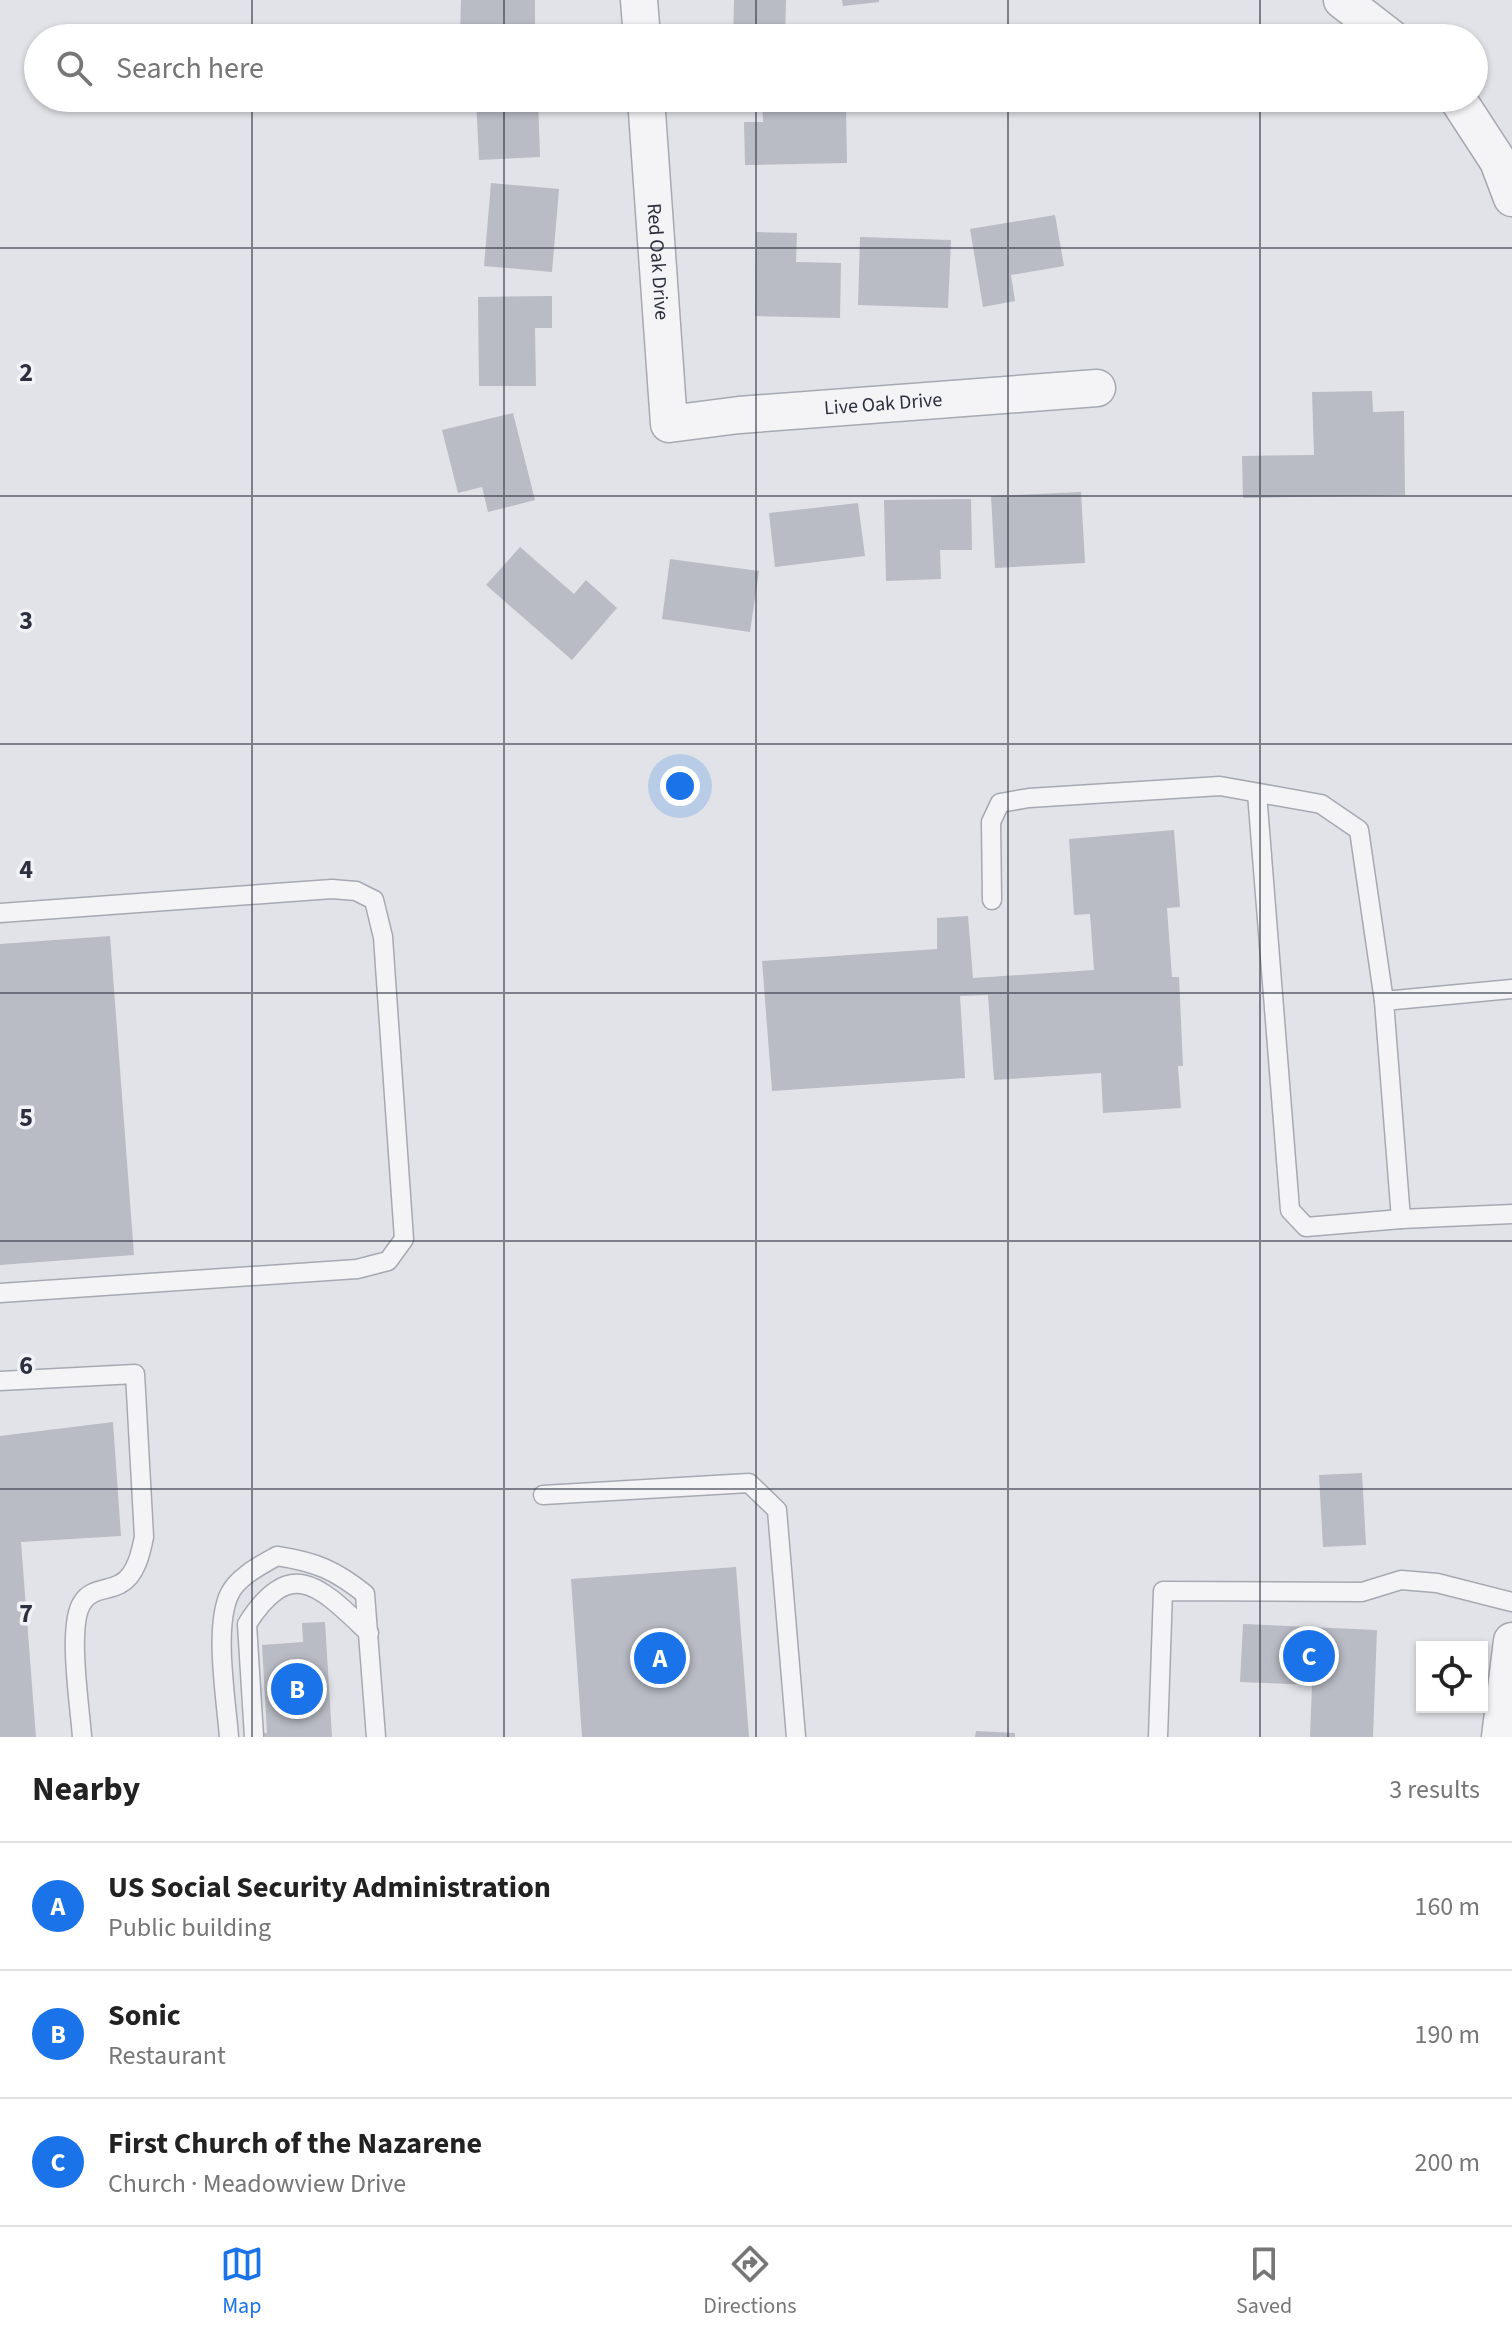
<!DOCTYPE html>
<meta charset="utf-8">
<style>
body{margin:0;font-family:"Source Sans 3",sans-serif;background:#f6f6f6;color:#222}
.controls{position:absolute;right:24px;bottom:24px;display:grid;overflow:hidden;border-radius:0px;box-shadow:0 2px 6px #0004}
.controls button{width:72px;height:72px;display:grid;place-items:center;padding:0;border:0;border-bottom:2px solid #e0e0e0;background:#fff;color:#222;font:40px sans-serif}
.you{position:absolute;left:680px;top:786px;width:28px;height:28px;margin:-20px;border:6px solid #fff;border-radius:50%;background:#1a73e8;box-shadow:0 0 0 12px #1a73e833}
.badge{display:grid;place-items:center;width:52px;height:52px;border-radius:50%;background:#1a73e8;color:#fff;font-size:26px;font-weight:700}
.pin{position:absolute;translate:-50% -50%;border:4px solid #fff;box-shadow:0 2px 8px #0006}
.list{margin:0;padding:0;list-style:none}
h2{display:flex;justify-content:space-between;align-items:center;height:104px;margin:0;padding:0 32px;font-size:34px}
h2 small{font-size:26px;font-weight:400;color:#767676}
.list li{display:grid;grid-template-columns:52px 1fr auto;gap:24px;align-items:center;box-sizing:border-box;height:128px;padding:0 32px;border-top:2px solid #e0e0e0}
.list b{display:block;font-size:30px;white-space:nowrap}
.list p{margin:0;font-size:26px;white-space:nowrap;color:#767676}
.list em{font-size:26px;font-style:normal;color:#767676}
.icon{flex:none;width:44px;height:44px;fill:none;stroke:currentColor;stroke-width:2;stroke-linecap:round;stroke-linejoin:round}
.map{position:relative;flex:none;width:1512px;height:1737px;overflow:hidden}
.search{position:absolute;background:#fff;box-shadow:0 2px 6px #0004;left:24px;right:24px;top:24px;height:88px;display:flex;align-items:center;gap:20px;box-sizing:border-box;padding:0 28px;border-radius:44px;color:#767676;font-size:30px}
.sheet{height:488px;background:#fff}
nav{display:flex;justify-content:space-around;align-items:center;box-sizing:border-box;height:112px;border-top:2px solid #e0e0e0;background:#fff;font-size:22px;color:#767676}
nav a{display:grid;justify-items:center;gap:4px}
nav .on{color:#1a73e8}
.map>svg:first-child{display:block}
.building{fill:#b9bcc5}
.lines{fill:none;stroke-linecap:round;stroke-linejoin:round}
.service-casing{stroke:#a7a9b2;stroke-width:21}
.minor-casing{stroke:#a7a9b2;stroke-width:39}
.service{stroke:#f4f4f7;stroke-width:18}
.minor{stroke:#f4f4f7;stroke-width:36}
.grid{fill:none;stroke:#2c2f3e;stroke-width:2;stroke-opacity:0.55}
.labels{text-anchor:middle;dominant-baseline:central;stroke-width:7;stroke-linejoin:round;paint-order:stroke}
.street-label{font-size:20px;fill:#2c2f3e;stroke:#f1f2f6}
.grid-label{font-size:26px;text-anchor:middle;font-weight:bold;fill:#2c2f3e;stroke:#f1f2f6;stroke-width:7;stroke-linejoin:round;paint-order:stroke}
</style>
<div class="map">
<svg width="1512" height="1737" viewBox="0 0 1512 1737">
<rect width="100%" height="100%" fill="#e1e3e8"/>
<g class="building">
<path d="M461 0H535V38H460Z"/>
<path d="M734 0H786L785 38H733Z"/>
<path d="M842 0H879V2L843 6Z"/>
<path d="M476 98H538L540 157 479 160Z"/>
<path d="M762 98H816V107H846L847 163 745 165 744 122H763Z"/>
<path d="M491 183 559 189 552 272 484 266Z"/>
<path d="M1055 215 1064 266 1011 275 1015 301 983 307 970 229Z"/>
<path d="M756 232 797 233 796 262 841 263 840 318 755 316Z"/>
<path d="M860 237 951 240 948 308 858 305Z"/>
<path d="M552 296V328H535L536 386H479L478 297Z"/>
<path d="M1372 391 1373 412 1404 411 1405 495 1243 498 1242 456 1314 455 1312 392Z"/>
<path d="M513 413 535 500 488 512 482 487 458 493 442 430Z"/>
<path d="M1081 492 1085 563 995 568 991 496Z"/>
<path d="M971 499 972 550H940L941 579 886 581 884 500Z"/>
<path d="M858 503 865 556 775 567 769 513Z"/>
<path d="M520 547 574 594 586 580 617 608 572 660 486 585Z"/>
<path d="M670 559 759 571 750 632 662 619Z"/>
<path d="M1174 830 1180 907 1167 908 1172 977H1179L1183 1066H1178L1181 1108 1103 1113 1101 1073 994 1080 988 995 960 996 965 1078 772 1091 762 961 937 949V918L968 916 973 978 1094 970 1090 914 1074 915 1069 839Z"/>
<path d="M110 936 134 1255 0 1265V944Z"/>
<path d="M113 1422 121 1536 21 1542 36 1737H0V1436Z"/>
<path d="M1362 1473 1366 1545 1323 1547 1319 1475Z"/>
<path d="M736 1567 749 1737H582L571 1579Z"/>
<path d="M325 1622 332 1737H261V1733H267L262 1645 303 1642 302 1623Z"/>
<path d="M1243 1624 1377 1630 1373 1737H1310L1312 1685 1240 1682Z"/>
<path d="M976 1731 1015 1733V1737H975Z"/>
</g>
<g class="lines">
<g class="service-casing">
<g id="service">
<path d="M1257 793 1290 1210 1306 1227 1401 1219"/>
<path d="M992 900 991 822 1000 803 1029 798 1220 786 1321 804 1359 830 1384 1001"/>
<path d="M0 913 332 889 356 891 374 900 383 937 404 1239 388 1261 357 1269 0 1293"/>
<path d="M1512 989 1384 1001 1401 1219 1512 1214"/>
<path d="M0 1381 135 1374 144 1537C141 1552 136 1576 120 1584 107 1591 91 1588 82 1603 67 1626 80 1707 82 1737"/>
<path d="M543 1495 749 1483 777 1510 796 1737"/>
<path d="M229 1737C226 1698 214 1629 229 1595 237 1577 261 1565 277 1556 316 1562 335 1570 365 1594L376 1737"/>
<path d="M254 1737 247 1624C292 1553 322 1589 369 1633"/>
<path d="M1158 1737 1163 1591 1362 1592 1401 1580 1437 1583 1512 1602"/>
</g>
</g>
<g class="minor-casing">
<g id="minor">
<path d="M639 0 642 38"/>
<path d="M1342 0 1391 38"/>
<path id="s1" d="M646 98 669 424 739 415 1097 388"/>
<path d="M1457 98 1498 161 1512 198"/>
<path d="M1500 1737 1512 1641"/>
</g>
</g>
<use href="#service" class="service"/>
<use href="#minor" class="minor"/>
</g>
<path class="grid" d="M252 0V38M504 0V38M756 0V38M1008 0V38M1260 0V38M252 98V1737M504 98V1737M756 98V1737M1008 98V1737M1260 98V1737M0 248H1512M0 496H1512M0 744H1512M0 993H1512M0 1241H1512M0 1489H1512"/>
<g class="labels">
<g class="street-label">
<text stroke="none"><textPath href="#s1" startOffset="164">Red Oak Drive</textPath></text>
<text stroke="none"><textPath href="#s1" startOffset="542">Live Oak Drive</textPath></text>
</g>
</g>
<g class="grid-label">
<text x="26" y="381">2</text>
<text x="26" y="629">3</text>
<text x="26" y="878">4</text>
<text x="26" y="1126">5</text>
<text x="26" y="1374">6</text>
<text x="26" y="1622">7</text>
</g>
</svg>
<div class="controls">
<button><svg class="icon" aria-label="locate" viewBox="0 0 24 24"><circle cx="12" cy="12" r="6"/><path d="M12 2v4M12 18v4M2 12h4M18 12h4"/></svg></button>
</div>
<div class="you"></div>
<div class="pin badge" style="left:660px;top:1658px">A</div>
<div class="pin badge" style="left:297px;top:1689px">B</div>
<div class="pin badge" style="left:1309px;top:1656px">C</div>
<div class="search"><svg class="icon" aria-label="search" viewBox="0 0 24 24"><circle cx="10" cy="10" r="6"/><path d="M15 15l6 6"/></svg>Search here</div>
</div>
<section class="sheet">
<h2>Nearby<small>3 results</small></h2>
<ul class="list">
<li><span class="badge">A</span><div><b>US Social Security Administration</b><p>Public building</p></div><em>160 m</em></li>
<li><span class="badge">B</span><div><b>Sonic</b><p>Restaurant</p></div><em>190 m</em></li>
<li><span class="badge">C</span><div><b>First Church of the Nazarene</b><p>Church · Meadowview Drive</p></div><em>200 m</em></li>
</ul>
</section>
<nav>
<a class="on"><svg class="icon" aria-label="map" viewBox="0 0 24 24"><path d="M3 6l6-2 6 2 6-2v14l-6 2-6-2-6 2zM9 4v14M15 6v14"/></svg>Map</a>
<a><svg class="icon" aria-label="directions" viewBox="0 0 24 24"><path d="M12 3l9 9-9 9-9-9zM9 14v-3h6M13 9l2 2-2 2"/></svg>Directions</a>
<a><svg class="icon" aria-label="saved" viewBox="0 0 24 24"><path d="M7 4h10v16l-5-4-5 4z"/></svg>Saved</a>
</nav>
